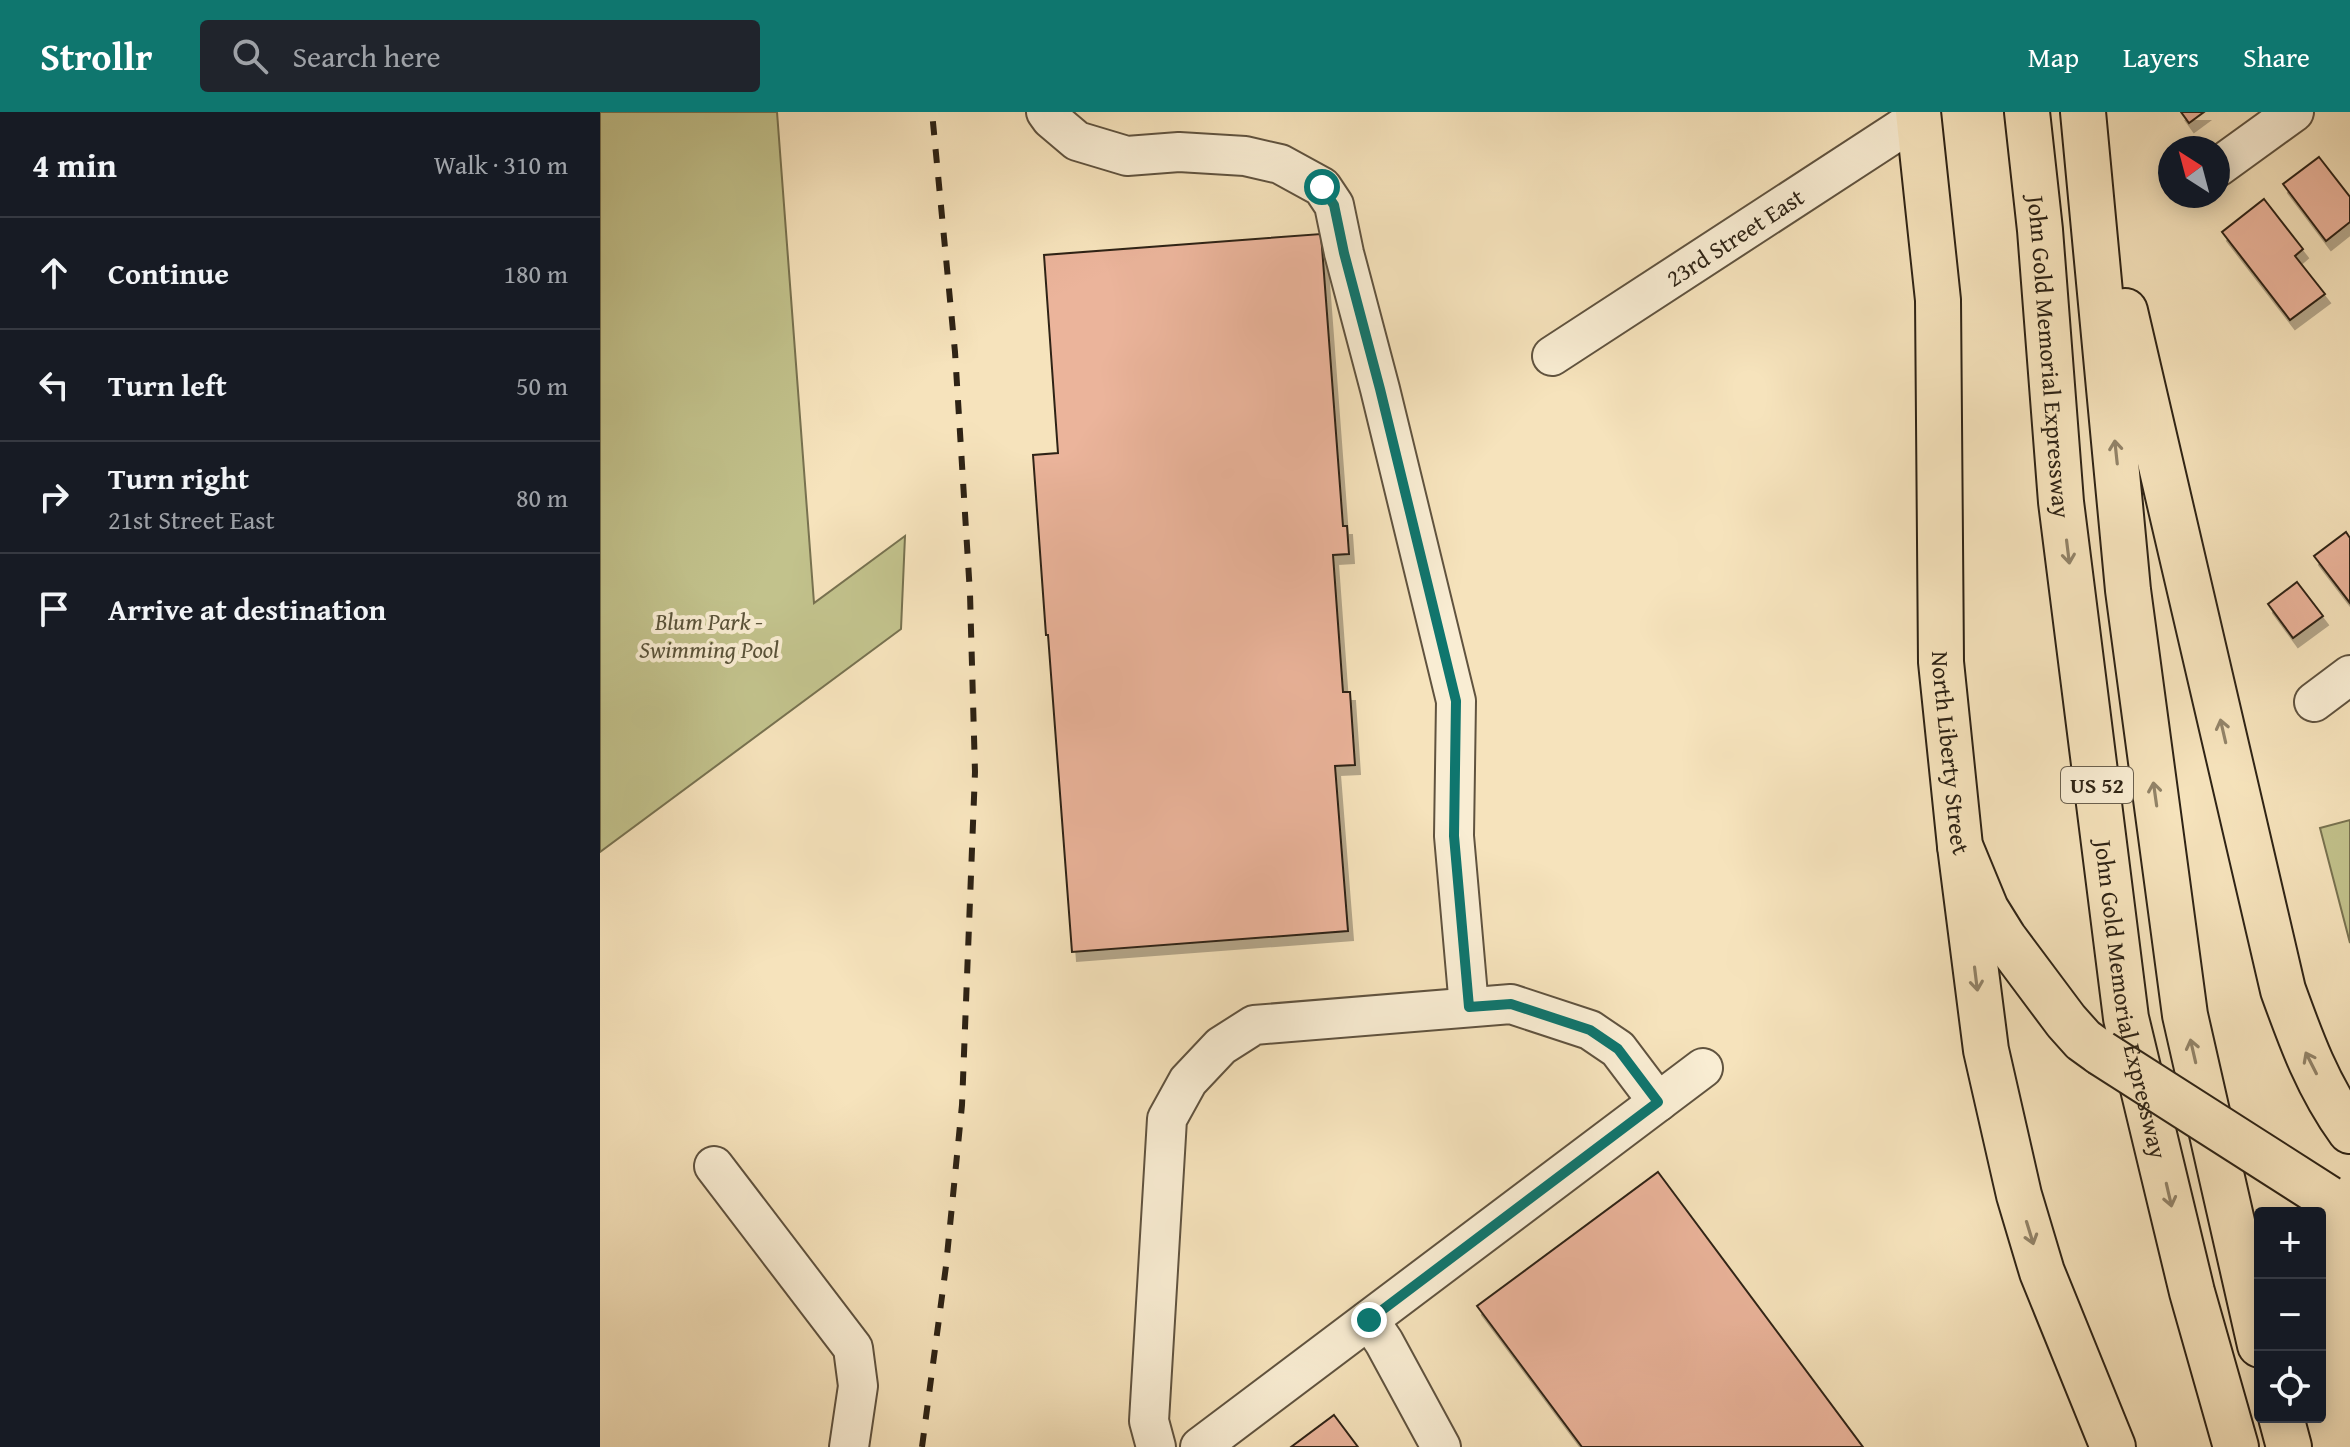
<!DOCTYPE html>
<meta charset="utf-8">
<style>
body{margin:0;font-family:"Gentium Book Plus",serif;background:#20242c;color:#f1f3f6}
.controls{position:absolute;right:24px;bottom:24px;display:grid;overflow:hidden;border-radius:8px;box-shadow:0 4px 20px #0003}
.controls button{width:72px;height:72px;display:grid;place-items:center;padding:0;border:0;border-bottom:2px solid #363941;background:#171b24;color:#f1f3f6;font:40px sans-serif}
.compass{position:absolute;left:1558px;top:24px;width:72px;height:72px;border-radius:50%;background:#171b24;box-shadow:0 4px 20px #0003;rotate:324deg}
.stop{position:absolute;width:24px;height:24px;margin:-18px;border:6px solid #0f766e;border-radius:50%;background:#fff}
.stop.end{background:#0f766e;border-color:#fff;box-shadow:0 2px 8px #0008}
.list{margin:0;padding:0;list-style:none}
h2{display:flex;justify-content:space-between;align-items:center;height:104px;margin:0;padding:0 32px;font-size:34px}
h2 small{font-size:26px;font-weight:400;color:#9ea1a6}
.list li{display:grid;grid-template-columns:52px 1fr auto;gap:24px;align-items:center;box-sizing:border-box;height:112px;padding:0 32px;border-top:2px solid #363941}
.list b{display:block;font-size:30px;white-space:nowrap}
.list p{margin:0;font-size:26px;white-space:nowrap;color:#9ea1a6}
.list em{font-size:26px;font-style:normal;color:#9ea1a6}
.icon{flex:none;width:44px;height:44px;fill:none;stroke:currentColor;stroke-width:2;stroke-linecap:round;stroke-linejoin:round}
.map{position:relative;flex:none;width:1750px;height:1335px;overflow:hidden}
header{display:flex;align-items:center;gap:48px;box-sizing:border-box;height:112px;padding:0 40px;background:#0f766e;color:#fff}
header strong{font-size:38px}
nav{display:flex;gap:44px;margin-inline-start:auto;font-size:28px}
.search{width:560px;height:72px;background:#20242c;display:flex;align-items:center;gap:20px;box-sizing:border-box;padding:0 28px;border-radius:8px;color:#9ea1a6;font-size:30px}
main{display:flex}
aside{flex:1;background:#171b24}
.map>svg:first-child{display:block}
.green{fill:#c2c28c;stroke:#787250;stroke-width:2}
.building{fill:#ebb49b;stroke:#2e2315;stroke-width:2;filter:url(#shadow)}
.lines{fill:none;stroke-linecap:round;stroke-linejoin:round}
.minor-casing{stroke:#60533f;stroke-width:42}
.major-casing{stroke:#2e2315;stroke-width:48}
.highway-casing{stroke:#2e2315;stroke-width:48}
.minor{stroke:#f9edd3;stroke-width:38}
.major{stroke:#f6e3bc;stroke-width:44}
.highway{stroke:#f6e3bc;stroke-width:44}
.rail{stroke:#2e2315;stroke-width:6;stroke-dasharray:14 14;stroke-linecap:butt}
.major-bridge-casing{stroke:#2e2315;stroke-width:48;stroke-linecap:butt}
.major-bridge{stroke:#f6e3bc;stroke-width:44}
.oneway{stroke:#928368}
.route{stroke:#0f766e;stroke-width:10}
.labels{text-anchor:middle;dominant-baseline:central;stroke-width:8;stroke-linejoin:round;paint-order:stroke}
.shield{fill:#f9edd3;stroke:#6b604e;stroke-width:2}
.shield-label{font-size:22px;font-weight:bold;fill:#2e2315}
.street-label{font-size:24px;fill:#2e2315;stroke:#f9edd3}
.park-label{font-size:24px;font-style:italic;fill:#5a5339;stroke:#f9edd3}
</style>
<header>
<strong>Strollr</strong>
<div class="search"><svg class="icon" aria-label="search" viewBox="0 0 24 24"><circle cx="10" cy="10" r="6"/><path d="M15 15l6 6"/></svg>Search here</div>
<nav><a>Map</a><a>Layers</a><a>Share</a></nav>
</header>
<main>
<aside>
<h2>4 min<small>Walk · 310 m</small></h2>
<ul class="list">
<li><svg class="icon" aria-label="ahead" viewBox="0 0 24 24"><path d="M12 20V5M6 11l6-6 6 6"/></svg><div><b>Continue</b></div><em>180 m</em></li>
<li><svg class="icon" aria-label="left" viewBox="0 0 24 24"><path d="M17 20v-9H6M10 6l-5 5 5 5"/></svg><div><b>Turn left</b></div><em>50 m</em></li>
<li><svg class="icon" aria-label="right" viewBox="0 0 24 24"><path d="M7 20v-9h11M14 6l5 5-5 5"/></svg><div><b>Turn right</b><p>21st Street East</p></div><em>80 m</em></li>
<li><svg class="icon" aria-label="arrive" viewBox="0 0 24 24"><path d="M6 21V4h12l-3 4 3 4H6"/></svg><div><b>Arrive at destination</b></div></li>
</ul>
</aside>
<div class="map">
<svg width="1750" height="1335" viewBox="0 0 1750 1335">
<defs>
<filter id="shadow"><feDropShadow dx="5" dy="9" stdDeviation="0" flood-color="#0004"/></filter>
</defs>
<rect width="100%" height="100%" fill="#f6e3bc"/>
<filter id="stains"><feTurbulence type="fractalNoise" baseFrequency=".0025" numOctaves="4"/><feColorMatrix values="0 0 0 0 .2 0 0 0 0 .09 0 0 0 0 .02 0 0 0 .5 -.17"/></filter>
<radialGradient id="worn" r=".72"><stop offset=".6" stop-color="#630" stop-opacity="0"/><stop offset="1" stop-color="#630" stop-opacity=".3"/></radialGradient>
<g class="green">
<path d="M0 0H177L214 491 305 424 301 517 0 740Z"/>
<path d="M1750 708V831L1720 716Z"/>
</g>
<g class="building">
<path d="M1581 0H1604L1589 11Z"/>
<path d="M1719 45 1750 85V110L1726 129 1683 72Z"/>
<path d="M1664 87 1703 137 1695 144 1725 182 1690 208 1622 120Z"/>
<path d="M721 122 743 414H747L749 442 733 443 743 580H750L755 653 735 654 748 819 472 840 448 523H446L433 343 458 341 444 143Z"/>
<path d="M1746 420 1750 426V491L1714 444Z"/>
<path d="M1697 470 1723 504 1693 526 1668 492Z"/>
<path d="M1058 1060 1263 1335H982L877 1194Z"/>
<path d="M734 1303 758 1335H691Z"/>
</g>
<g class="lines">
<g class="minor-casing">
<g id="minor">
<path d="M446 0 451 7 477 29 527 44 579 40 645 44 680 52 722 75 734 93 744 141 780 277 856 589 854 724 869 895"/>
<path d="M1618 55 1694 0"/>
<path id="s1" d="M952 244 1319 5"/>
<path d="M1714 590 1750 563"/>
<path d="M114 1054 253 1236 258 1274 249 1335"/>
<path d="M769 1208 784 1230 841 1335"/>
<path d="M556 1335 549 1309 567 1007 588 969 621 934 654 913 911 892 990 918 1018 937 1058 990"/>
<path d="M600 1335 1103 956"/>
</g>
</g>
<g class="major-casing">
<g id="major">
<path id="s2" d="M1318 0 1338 188 1341 550 1360 734 1386 797 1404 826 1466 909 1483 928 1501 941"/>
</g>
</g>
<g class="highway-casing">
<g id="highway">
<path id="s3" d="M1427 0 1440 118 1461 390 1526 906 1592 1180 1636 1335"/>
<path d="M1483 0 1528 478 1585 903 1660 1233"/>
<path d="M1525 199 1683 878C1701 928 1718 975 1750 1019"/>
<path d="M1360 734 1386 938 1419 1083 1442 1160 1513 1335"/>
<path d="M1681 1305 1689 1335"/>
</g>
</g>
<use href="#minor" class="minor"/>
<use href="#major" class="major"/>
<use href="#highway" class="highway"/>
<path class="rail" d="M322 1335 346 1154 362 993 375 660 370 482 355 240 332 0"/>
<g class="major-bridge-casing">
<path id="major-bridge" d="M1501 941 1728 1086"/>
</g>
<use href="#major-bridge" class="major-bridge"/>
</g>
<defs><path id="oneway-shaft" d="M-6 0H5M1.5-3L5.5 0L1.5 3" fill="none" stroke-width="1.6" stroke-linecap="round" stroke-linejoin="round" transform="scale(2)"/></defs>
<g class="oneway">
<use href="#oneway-shaft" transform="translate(1516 340) rotate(-96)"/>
<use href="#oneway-shaft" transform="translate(1468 440) rotate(83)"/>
<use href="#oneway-shaft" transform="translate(1623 619) rotate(-103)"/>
<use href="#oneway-shaft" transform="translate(1555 682) rotate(-98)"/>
<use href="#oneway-shaft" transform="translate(1376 867) rotate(83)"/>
<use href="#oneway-shaft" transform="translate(1593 939) rotate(-103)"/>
<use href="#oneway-shaft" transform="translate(1711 951) rotate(-117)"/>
<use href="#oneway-shaft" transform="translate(1569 1083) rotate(77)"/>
<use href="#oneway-shaft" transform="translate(1430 1121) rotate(73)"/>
</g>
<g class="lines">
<path class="route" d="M722 75 734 93 744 141 780 277 856 589 854 724 869 895 911 892 990 918 1018 937 1058 990 769 1208"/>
</g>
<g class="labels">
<rect class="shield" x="1461" y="655" width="72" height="36" rx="6"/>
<g class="shield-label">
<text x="1497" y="673">US 52</text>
</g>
<g class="street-label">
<text stroke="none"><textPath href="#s1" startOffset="218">23rd Street East</textPath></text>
<text stroke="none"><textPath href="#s3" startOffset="246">John Gold Memorial Expressway</textPath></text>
<text stroke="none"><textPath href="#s2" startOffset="642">North Liberty Street</textPath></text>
<text stroke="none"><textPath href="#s3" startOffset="894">John Gold Memorial Expressway</textPath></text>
</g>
<g class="park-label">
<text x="109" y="509">Blum Park -<tspan x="109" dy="28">Swimming Pool</tspan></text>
</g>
</g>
<rect width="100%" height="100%" filter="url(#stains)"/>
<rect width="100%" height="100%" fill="url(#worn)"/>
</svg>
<div class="controls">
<button>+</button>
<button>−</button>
<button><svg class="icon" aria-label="locate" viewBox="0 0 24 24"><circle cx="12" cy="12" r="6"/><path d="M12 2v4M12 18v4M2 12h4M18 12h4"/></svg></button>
</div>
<svg class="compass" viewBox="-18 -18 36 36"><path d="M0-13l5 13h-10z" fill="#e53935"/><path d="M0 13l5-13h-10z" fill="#9ea1a6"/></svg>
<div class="stop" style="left:722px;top:75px"></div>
<div class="stop end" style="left:769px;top:1208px"></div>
</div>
</main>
